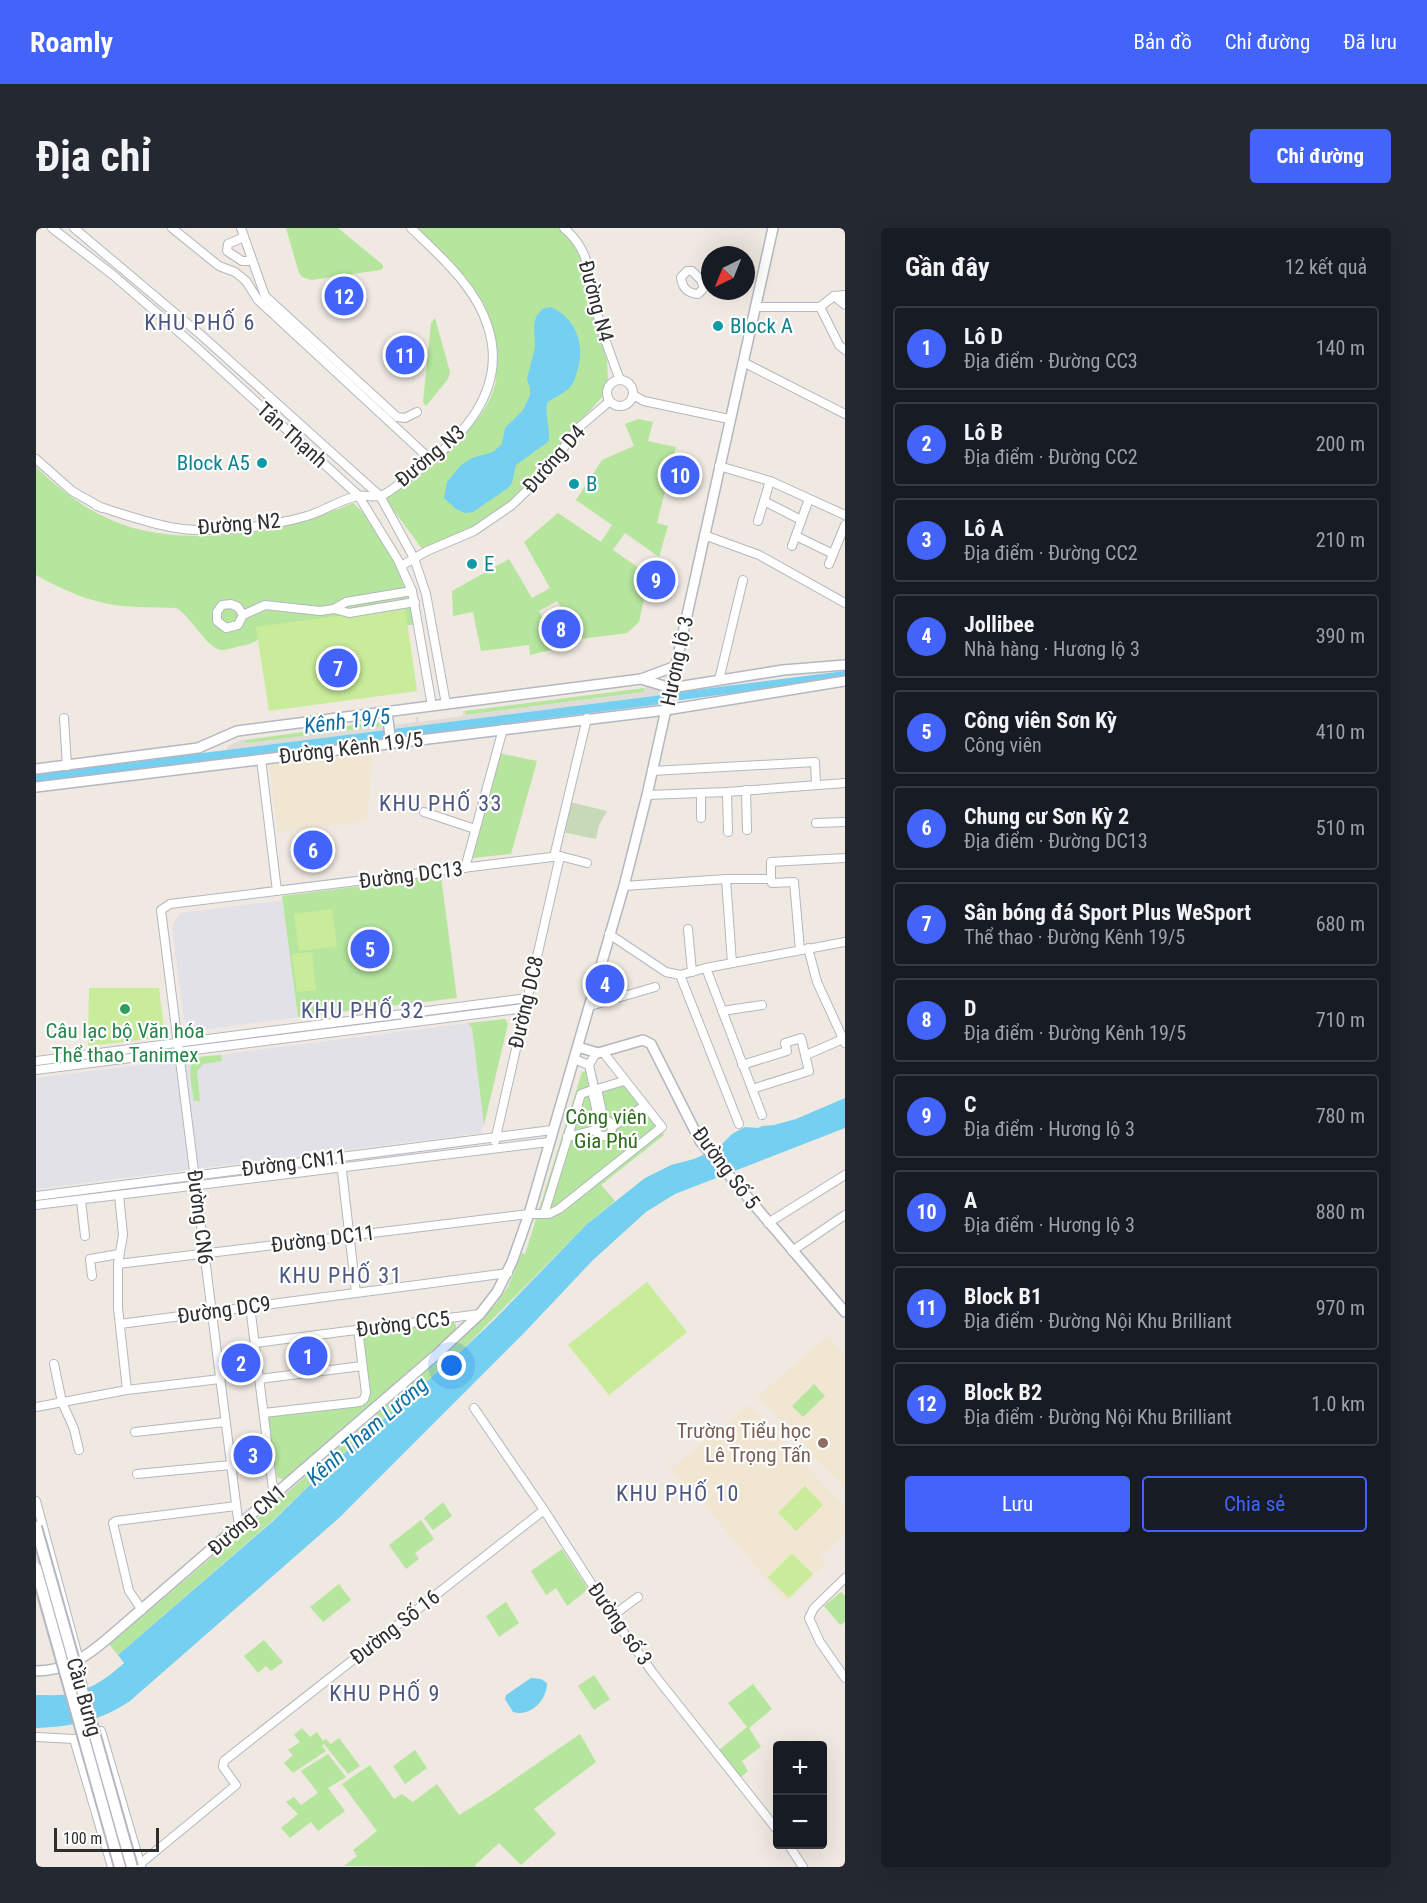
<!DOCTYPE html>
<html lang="vi">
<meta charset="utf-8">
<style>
body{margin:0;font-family:"Roboto Condensed",sans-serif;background:#242831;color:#f1f3f6}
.controls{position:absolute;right:18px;bottom:18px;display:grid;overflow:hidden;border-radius:6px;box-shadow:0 6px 24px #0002}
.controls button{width:54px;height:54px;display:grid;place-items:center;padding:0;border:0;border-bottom:2px solid #363941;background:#171b24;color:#f1f3f6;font:30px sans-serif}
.compass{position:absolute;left:665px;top:18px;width:54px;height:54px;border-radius:50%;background:#171b24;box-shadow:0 6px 24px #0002;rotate:223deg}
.scale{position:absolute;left:18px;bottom:15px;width:105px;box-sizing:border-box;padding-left:6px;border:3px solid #2e2e2e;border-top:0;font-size:16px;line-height:21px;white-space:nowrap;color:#2e2e2e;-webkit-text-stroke:4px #fff;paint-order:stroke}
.you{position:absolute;left:416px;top:1138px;width:21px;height:21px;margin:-15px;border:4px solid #fff;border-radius:50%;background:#1a73e8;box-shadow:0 0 0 9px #1a73e833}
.badge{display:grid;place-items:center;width:39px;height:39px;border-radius:50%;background:#4264fb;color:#fff;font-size:20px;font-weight:700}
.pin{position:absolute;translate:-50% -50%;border:3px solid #fff;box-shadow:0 2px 6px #0006}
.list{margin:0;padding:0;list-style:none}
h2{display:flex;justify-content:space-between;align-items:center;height:78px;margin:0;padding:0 24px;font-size:26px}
h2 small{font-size:20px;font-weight:400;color:#9ea1a6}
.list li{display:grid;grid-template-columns:39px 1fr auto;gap:18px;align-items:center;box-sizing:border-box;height:84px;margin:0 12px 12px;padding:0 12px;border:2px solid #363941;border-radius:6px}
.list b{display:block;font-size:22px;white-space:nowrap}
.list p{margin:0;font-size:20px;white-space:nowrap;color:#9ea1a6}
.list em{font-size:20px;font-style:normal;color:#9ea1a6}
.actions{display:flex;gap:12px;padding:18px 24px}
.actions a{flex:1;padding:14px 0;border:2px solid #4264fb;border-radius:6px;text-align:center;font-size:21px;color:#4264fb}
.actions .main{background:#4264fb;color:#fff}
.map{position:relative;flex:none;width:809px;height:1639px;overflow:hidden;border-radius:6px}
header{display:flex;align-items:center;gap:36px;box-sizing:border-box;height:84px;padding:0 30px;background:#4264fb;color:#fff}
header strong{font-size:28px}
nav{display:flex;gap:33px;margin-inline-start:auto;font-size:21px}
.intro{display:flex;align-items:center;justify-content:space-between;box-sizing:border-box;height:144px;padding:0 36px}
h1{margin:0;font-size:42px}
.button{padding:15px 27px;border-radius:6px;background:#4264fb;color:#fff;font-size:21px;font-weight:700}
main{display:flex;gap:36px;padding:0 36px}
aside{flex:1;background:#171b24;border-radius:6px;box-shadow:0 6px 24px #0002}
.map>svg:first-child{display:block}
.industrial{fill:#e3e1e8}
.education{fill:#f0e6d1}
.green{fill:#b6e59e}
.cemetery{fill:#c8d9b8}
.pitch{fill:#c9ec9a}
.plaza{fill:#dfdcd8}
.water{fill:#75cff0}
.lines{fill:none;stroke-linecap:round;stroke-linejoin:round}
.canal{stroke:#75cff0;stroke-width:8}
.minor-casing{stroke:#b4b7c1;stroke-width:10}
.tertiary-casing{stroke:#b4b7c1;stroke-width:12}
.minor{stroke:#fff;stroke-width:8}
.tertiary{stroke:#fff;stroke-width:9}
.secondary-bridge-casing{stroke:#b4b7c1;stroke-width:14;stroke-linecap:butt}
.secondary-bridge{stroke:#fff;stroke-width:10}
.culture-dot{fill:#0f9aa8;stroke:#fff;stroke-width:2}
.leisure-dot{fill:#2e9e5b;stroke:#fff;stroke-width:2}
.education-dot{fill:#8d6e63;stroke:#fff;stroke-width:2}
.labels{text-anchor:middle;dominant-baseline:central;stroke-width:4.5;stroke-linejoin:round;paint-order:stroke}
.street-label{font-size:21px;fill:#2e2e2e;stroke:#fff}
.culture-label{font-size:21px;fill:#0d838f;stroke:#fff;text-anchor:start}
.leisure-label{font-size:21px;fill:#27864d;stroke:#fff}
.park-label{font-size:21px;fill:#2c6e1b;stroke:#fff}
.education-label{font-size:21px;fill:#785e54;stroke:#fff;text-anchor:end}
.neighbourhood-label{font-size:22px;letter-spacing:1.5px;fill:#4d5680;stroke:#fff}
.water-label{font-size:22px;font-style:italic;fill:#0d6fa3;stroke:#fff}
</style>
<header>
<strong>Roamly</strong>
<nav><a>Bản đồ</a><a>Chỉ đường</a><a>Đã lưu</a></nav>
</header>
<div class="intro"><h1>Địa chỉ</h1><a class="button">Chỉ đường</a></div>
<main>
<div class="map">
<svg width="809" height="1639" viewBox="0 0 809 1639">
<rect width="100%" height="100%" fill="#efe9e1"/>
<g class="industrial">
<path d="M247 672 262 789 158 803 148 791 136 700 140 691 145 685Z"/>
<path d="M432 795 436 800 448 897 444 905 0 961V850Z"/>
</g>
<g class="education">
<path d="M337 523 331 593 242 604 233 539 238 534Z"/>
<path d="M792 1108 809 1127V1261L722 1168Z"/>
<path d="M713 1177 809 1279V1306L784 1329 790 1335 749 1374 668 1276 633 1242Z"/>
</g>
<g class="green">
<path d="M250 0H302L347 37V40L344 42 276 52 266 49 263 45Z"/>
<path d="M382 0H522L535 12 549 39 558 91 571 133 572 153 566 169 536 203 515 235 480 268 440 298 387 322 349 271C358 257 374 252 386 244 395 239 403 231 411 224 430 206 452 183 459 157 461 151 460 142 460 135 461 79 419 36 382 0Z"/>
<path d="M399 90 414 144 412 151 390 178 387 174 395 95Z"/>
<path d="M602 191 617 194 612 213 640 219 621 295 632 298 623 329 589 305 577 322 613 347 603 394 591 405 544 411 521 373 503 383 523 420 494 427 493 417 445 423 437 384 417 388 416 363 473 331 496 370 514 360 488 314 522 285 565 314 576 297 540 272 566 232 598 218 589 196Z"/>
<path d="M0 239C25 263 55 286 88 297 155 320 253 304 317 275 351 305 369 354 379 397H332L232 401C221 415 218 415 200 419 196 420 190 422 186 422 170 421 155 387 140 380 120 379 99 380 79 377 51 373 25 361 0 347Z"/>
<path d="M608 460 609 464 430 487 429 483Z"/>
<path d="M341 494 348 498 209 516V512Z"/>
<path d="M463 525 501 533 475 626 437 630 435 627Z"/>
<path d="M405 648 421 770 262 789 246 668Z"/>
<path d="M469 791 472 796 448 897 436 800 432 795Z"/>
<path d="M185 827 186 833 167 836 161 843 164 873H158C157 863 149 836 160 831 167 827 178 828 185 827Z"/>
<path d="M559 841 563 858 586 855 628 907 565 957 579 973 551 996 421 1127 287 1244 235 1294 82 1427 73 1416 206 1304 389 1144 442 1095 460 1076 472 1059 486 1025 489 1026 546 844Z"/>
<path d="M416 1092 420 1097V1101L254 1249 248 1252 241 1249 232 1192 234 1189 329 1176 334 1166 327 1107 329 1104Z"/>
<path d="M778 1156 789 1168 767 1189 756 1178Z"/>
<path d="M407 1274 416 1288 397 1302 388 1290Z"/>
<path d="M385 1292 398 1311 379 1325 383 1331 370 1341 353 1317Z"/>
<path d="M526 1321 552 1361 531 1378 520 1360 510 1367 495 1343Z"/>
<path d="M303 1356 315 1372 287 1394 274 1379Z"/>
<path d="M805 1364 809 1368V1394L804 1397 788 1378Z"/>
<path d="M470 1374 483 1395 463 1409 450 1388Z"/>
<path d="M228 1412 247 1434 235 1443 230 1438 222 1445 208 1428Z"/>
<path d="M558 1447 574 1471 558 1482 542 1458Z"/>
<path d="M717 1456 736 1481 713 1500 725 1519 706 1533 712 1543 705 1549 683 1522 711 1499 692 1475Z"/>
<path d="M266 1500 274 1509 281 1504 287 1513 290 1511 295 1516 303 1510 324 1538 312 1546 288 1516 286 1518 290 1523 257 1545 248 1535 257 1527 252 1522 264 1514 258 1507Z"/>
<path d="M544 1506 560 1534 498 1581 520 1606 485 1637 463 1615 439 1637 440 1639 308 1638 321 1628 317 1622 341 1603 306 1556 334 1537 358 1571 366 1566 377 1574 401 1556 423 1587 454 1568Z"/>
<path d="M379 1522 391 1540 369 1556 357 1538Z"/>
<path d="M292 1526 310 1549 292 1560 309 1583 282 1603 275 1594 254 1610 245 1600 262 1586 250 1574 258 1569 265 1577 282 1565 265 1543Z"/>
</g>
<path class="cemetery" d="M534 574 571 583 563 597 560 611 526 604Z"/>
<g class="pitch">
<path d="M369 379 381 463 233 483 220 399Z"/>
<path d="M296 681 301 718 263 723 258 686Z"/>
<path d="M276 724 280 762 261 764 256 726Z"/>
<path d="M53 760H123L128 801 122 810 52 818Z"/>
<path d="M611 1054 651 1104 573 1167 532 1117Z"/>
<path d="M769 1258 787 1277 760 1303 742 1285Z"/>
<path d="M756 1325 777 1346 753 1370 732 1349Z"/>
</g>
<g class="plaza">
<path d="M617 458 622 460 626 467 357 501V497L380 494V489H382L383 494 427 488V483H429L430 487 608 464V460Z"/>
<path d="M348 498 350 502 191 522V519L204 512 209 511 210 515Z"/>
</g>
<g class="water">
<path d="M515 79C542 91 550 120 540 147 539 151 537 156 534 159 528 166 518 169 511 175 509 188 514 200 513 213L480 237 476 255 472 260 437 284 429 285 420 281 408 270 411 254 425 237 436 230 457 224 466 216 469 200 487 182 494 167V160L491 151 499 119 498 98 500 89 506 81Z"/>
<path d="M626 467V476L358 510 357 501Z"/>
<path d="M350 502 351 511 0 555V546Z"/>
<path d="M809 870V900L639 966 610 984 557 1032 488 1105 303 1290 94 1473C65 1493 34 1499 0 1500V1467C12 1467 27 1468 39 1465 57 1460 74 1448 88 1435L82 1427 236 1294 287 1244 421 1127 457 1093 551 996 609 950 635 937 658 931 681 921 696 906 709 899 722 900 726 898 738 897 760 891Z"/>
<path d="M495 1450 505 1451 511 1455C511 1472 495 1489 477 1484L469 1471 470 1467Z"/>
</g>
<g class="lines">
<path class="canal" d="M644 468 809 447"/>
<g class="minor-casing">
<g id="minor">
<path d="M16 0 77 47 159 118 322 267 362 332 376 363 396 478"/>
<path d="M38 0 165 107 344 268 378 330 390 366 410 476"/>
<path d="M136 0 183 38 199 44 210 53 222 72 395 232"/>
<path d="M205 0 229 68 361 189 369 190 381 184"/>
<path d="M528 0C556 24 552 48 560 81 566 105 575 128 584 152"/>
<path d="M208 9 192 16 191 23 206 33H216"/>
<path d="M651 43H656L665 52 668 60 662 66C651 65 646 60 645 49Z"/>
<path d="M798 68 809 77"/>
<path d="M719 79H784L798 68 809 67"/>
<path d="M784 79 803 117 809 122"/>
<path d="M707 134 809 186"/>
<circle cx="584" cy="165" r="13"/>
<path d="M597 167 608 173 693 191"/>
<path d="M0 231 36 263 66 280"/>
<path d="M683 238 734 253 809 287"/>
<path d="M728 273 765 292"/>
<path d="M61 278C87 286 114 296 140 300 175 306 237 298 271 288 288 283 304 272 321 268 328 266 337 270 344 268 354 265 365 254 374 248 423 214 473 164 452 99 440 59 404 28 375 0"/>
<path d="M722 293 734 253"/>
<path d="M668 307 723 327 809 375"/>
<path d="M760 308 797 326"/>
<path d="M756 318 773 271"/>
<path d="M793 336 809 297"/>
<path d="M365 338 391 323 438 303 476 277 510 244 541 201 574 173"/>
<path d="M195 376 202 379 207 387 202 397 190 400 181 393V384L186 377Z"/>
<path d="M298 381 313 385 379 374"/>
<path d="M207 387 229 377 284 383 298 381 310 374 376 363"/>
<path d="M683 452 707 352"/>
<path d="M28 490 31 538"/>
<path d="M225 531 241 663"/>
<path d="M616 543 779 534 780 555"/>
<path d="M710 562 711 602"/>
<path d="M691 564 692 604"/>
<path d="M611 567 691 564 809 555"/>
<path d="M388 584 439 601"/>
<path d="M665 590V565"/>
<path d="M780 595 809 594"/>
<path d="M518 629 551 490"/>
<path d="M429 640 467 501"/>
<path d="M690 651 696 735"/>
<path d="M735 651 736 655 758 654 764 722"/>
<path d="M735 651V634L809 630"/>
<path d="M588 658 690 651H735"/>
<path d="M652 701 656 744"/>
<path d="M573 706 630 744 644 747 670 740 809 714"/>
<path d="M772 720 781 754 809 815"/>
<path d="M670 740 726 887"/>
<path d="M644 747 703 896"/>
<path d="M554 778 619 759"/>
<path d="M686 783 726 777"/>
<path d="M770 827 807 811"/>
<path d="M538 831 553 837 560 825"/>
<path d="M0 833 492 770"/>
<path d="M553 837 558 860 556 862 563 894"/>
<path d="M706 837 751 823 749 815 765 810 773 843 716 861"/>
<path d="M0 842 489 780"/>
<path d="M558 860 561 861 568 893"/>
<path d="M561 861 588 853"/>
<circle cx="568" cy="900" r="8"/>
<path d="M576 899 608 878"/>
<path d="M531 909 560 902"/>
<path d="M459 913 524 628"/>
<path d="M305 934 320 1065"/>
<path d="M83 967 87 1007 82 1036V1080L91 1162"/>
<path d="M0 968 516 902"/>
<path d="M45 972 49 1008"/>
<path d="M0 977 513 914"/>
<path d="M508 986 545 866 556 862"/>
<path d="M732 995 809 947"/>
<path d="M756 1023 809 987"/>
<path d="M82 1036 493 986H513L523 981 626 899 567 824"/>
<path d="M56 1048 54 1031 83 1026"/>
<path d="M214 1078 238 1269"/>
<path d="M84 1096 472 1045"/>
<path d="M219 1115 444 1086"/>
<path d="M18 1136 26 1174 38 1201 43 1222"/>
<path d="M223 1151 326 1138"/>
<path d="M0 1179 91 1162 184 1151"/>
<path d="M438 1180 508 1282 576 1388 617 1445 742 1603"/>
<path d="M228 1185 324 1174 328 1171 330 1165 322 1101"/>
<path d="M99 1204 189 1194"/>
<path d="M101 1246 195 1237"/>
<path d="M0 1273 43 1432"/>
<path d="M203 1299 125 682 134 676 524 628 551 635"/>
<path d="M809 1350 778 1380 773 1390 784 1414 809 1450"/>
<path d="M106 1382 93 1363 77 1295 80 1293 200 1278"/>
<path d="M576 1388 602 1369"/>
<path d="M1 1509 38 1511 65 1503 105 1639"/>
<path d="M38 1511 76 1639"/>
<path d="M752 1616 767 1639"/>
<path d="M104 1636 200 1557 187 1539 188 1533 508 1282"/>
</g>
</g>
<g class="tertiary-casing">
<g id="tertiary">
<path d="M605 451 640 438"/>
<path d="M351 484 355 516"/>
<path d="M0 541 162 520 201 503 605 451 635 460 747 442 809 437"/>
<path d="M0 559 630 482 809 453"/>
<path d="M542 819 562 825 607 812 615 816 664 913 809 1084"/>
<path d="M0 1443C29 1443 50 1429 71 1411L400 1127 444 1086 461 1064 476 1034 493 986 588 658 611 567 737 0"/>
</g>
</g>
<use href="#minor" class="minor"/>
<use href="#tertiary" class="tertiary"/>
<g class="secondary-bridge-casing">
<g id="secondary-bridge">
<path d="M0 1299 96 1639"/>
<path d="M0 1340 84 1639"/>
</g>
</g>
<use href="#secondary-bridge" class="secondary-bridge"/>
</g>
<g class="culture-dot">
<circle cx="682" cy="98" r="6"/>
<circle cx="226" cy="235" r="6"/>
<circle cx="538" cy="256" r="6"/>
<circle cx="436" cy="336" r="6"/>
</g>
<circle class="leisure-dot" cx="89" cy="781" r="6"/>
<circle class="education-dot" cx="787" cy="1215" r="6"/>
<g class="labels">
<g class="street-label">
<text transform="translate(560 73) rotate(75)">Đường N4</text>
<text transform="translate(256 207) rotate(42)">Tân Thạnh</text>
<text transform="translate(394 228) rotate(-40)">Đường N3</text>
<text transform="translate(518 231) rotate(-49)">Đường D4</text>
<text transform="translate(203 296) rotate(-5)">Đường N2</text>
<text transform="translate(641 433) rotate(-78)">Hương lộ 3</text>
<text transform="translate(315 520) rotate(-7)">Đường Kênh 19/5</text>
<text transform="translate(375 647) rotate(-7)">Đường DC13</text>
<text transform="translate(490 774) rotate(-77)">Đường DC8</text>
<text transform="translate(258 935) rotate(-7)">Đường CN11</text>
<text transform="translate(690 940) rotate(53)">Đường Số 5</text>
<text transform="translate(164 989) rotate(83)">Đường CN6</text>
<text transform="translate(287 1011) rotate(-7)">Đường DC11</text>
<text transform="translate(188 1082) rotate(-8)">Đường DC9</text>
<text transform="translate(367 1096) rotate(-7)">Đường CC5</text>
<text transform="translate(211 1292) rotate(-41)">Đường CN1</text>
<text transform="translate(584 1396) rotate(55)">Đường số 3</text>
<text transform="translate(359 1399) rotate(-38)">Đường Số 16</text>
<text transform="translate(48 1469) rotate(74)">Cầu Bưng</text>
</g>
<g class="culture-label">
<text x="694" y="98">Block A</text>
<text x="214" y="235" text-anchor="end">Block A5</text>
<text x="550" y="256">B</text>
<text x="448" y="336">E</text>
</g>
<g class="leisure-label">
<text x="89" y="803">Câu lạc bộ Văn hóa<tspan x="89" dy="24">Thể thao Tanimex</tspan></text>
</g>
<g class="park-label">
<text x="570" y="889">Công viên<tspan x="570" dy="24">Gia Phú</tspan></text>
</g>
<g class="education-label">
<text x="775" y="1203">Trường Tiểu học<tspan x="775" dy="24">Lê Trọng Tấn</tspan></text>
</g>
<g class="neighbourhood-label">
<text x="164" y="94">KHU PHỐ 6</text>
<text x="405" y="575">KHU PHỐ 33</text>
<text x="327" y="782">KHU PHỐ 32</text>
<text x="305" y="1047">KHU PHỐ 31</text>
<text x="642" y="1265">KHU PHỐ 10</text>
<text x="349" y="1465">KHU PHỐ 9</text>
</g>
<g class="water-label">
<text transform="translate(311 493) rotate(-7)">Kênh 19/5</text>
<text transform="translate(331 1203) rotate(-41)">Kênh Tham Lương</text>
</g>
</g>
</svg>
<div class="controls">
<button>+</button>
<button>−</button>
</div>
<svg class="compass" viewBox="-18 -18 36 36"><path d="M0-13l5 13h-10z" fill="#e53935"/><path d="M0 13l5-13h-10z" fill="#9ea1a6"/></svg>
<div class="scale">100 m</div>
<div class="you"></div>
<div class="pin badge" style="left:272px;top:1128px">1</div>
<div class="pin badge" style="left:205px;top:1135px">2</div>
<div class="pin badge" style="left:217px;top:1227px">3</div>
<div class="pin badge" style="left:569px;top:756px">4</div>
<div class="pin badge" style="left:334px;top:721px">5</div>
<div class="pin badge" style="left:277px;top:622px">6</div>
<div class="pin badge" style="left:302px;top:440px">7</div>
<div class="pin badge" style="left:525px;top:401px">8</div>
<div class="pin badge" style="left:620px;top:352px">9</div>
<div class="pin badge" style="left:644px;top:247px">10</div>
<div class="pin badge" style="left:369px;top:127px">11</div>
<div class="pin badge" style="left:308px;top:68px">12</div>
</div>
<aside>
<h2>Gần đây<small>12 kết quả</small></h2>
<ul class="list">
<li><span class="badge">1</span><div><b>Lô D</b><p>Địa điểm · Đường CC3</p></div><em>140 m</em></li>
<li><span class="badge">2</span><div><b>Lô B</b><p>Địa điểm · Đường CC2</p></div><em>200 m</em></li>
<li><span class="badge">3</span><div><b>Lô A</b><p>Địa điểm · Đường CC2</p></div><em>210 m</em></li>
<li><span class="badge">4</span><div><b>Jollibee</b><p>Nhà hàng · Hương lộ 3</p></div><em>390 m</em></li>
<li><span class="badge">5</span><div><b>Công viên Sơn Kỳ</b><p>Công viên</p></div><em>410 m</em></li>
<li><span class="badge">6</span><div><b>Chung cư Sơn Kỳ 2</b><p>Địa điểm · Đường DC13</p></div><em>510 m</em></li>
<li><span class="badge">7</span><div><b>Sân bóng đá Sport Plus WeSport</b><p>Thể thao · Đường Kênh 19/5</p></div><em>680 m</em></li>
<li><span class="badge">8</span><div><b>D</b><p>Địa điểm · Đường Kênh 19/5</p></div><em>710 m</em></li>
<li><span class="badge">9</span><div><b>C</b><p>Địa điểm · Hương lộ 3</p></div><em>780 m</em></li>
<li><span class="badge">10</span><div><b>A</b><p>Địa điểm · Hương lộ 3</p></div><em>880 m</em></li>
<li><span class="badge">11</span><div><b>Block B1</b><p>Địa điểm · Đường Nội Khu Brilliant</p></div><em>970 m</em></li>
<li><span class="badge">12</span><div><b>Block B2</b><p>Địa điểm · Đường Nội Khu Brilliant</p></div><em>1.0 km</em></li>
</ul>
<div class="actions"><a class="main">Lưu</a><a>Chia sẻ</a></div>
</aside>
</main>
